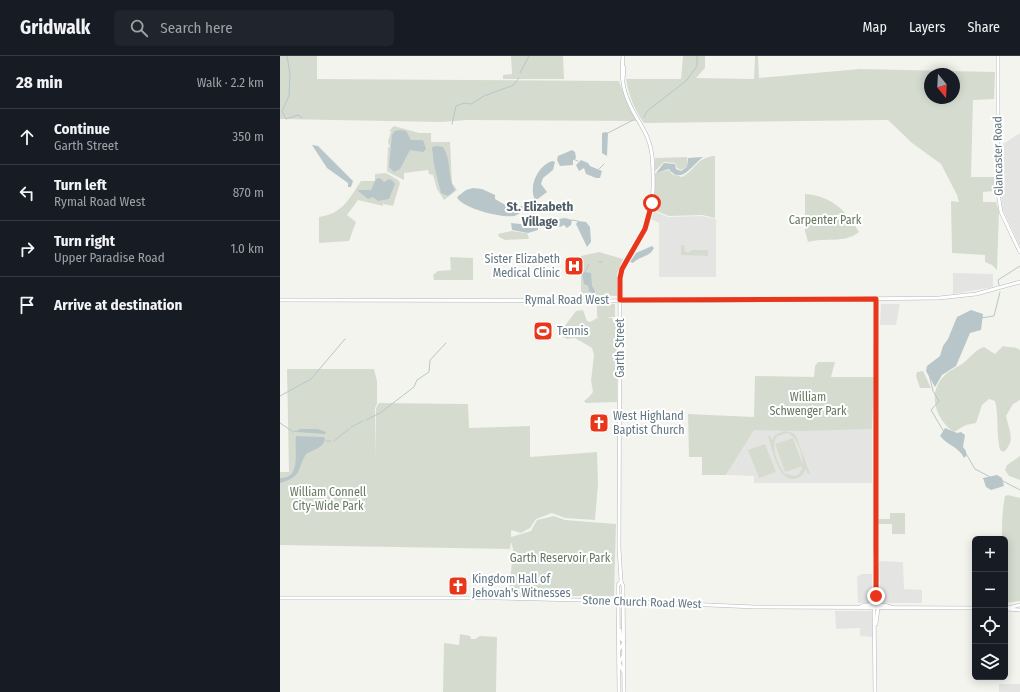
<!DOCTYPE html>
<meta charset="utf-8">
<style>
body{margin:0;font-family:"Fira Sans Condensed",sans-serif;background:#20242c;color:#f1f3f6}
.controls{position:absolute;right:12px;bottom:12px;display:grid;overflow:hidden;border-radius:6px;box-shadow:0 2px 10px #0003}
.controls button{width:36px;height:36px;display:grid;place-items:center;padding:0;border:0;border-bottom:1px solid #363941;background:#171b24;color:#f1f3f6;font:20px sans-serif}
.compass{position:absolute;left:644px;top:12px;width:36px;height:36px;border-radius:50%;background:#171b24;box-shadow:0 2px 10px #0003;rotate:162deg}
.stop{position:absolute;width:12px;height:12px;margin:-9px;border:3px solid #e9361a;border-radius:50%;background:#fff}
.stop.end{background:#e9361a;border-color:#fff;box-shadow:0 1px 4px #0008}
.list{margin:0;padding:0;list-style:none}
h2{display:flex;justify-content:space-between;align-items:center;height:52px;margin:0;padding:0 16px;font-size:17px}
h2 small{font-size:13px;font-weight:400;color:#9ea1a6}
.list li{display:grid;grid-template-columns:26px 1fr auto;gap:12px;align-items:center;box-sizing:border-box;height:56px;padding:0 16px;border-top:1px solid #363941}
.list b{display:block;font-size:15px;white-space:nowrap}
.list p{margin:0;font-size:13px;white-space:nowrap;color:#9ea1a6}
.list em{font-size:13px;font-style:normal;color:#9ea1a6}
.icon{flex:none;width:22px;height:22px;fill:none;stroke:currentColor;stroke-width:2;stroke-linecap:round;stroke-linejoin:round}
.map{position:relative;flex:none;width:740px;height:636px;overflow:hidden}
header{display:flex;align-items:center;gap:24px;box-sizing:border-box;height:56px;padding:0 20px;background:#171b24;border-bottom:1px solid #363941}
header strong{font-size:19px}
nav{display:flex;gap:22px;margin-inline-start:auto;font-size:14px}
.search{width:280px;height:36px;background:#20242c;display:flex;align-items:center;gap:10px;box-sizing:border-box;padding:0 14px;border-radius:6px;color:#9ea1a6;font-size:15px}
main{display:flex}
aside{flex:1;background:#171b24}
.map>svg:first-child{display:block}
.built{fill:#e4e5e3}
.green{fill:#d6dbd0;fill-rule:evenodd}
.water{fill:#b8c6c9}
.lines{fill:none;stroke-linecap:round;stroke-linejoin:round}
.stream{stroke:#b8c6c9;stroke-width:1}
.secondary-casing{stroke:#b1b8bb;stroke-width:4}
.secondary{stroke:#fff;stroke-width:3}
.route{stroke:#e9361a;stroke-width:5}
.labels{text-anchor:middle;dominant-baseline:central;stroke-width:4;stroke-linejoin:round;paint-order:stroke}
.street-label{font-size:12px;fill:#627782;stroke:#fff}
.park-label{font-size:12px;fill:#687961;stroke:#fff}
.poi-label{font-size:12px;fill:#627782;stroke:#fff;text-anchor:start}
.neighbourhood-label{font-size:13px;font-weight:bold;fill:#505f67;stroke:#fff}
</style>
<header>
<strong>Gridwalk</strong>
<div class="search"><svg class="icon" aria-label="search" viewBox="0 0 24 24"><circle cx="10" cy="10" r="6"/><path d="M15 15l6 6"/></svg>Search here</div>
<nav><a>Map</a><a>Layers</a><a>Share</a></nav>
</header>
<main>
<aside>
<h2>28 min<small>Walk · 2.2 km</small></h2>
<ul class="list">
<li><svg class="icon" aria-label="ahead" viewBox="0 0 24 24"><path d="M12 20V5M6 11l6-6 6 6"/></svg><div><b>Continue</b><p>Garth Street</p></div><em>350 m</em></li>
<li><svg class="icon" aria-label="left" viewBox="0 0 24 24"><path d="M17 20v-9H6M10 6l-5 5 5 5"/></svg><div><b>Turn left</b><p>Rymal Road West</p></div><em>870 m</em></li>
<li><svg class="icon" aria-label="right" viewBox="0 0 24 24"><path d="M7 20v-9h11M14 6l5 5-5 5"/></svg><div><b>Turn right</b><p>Upper Paradise Road</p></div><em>1.0 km</em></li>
<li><svg class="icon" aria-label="arrive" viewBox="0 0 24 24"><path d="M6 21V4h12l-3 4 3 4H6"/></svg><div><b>Arrive at destination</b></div></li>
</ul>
</aside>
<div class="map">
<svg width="740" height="636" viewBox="0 0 740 636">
<rect width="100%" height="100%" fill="#f4f4ef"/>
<g class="built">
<path d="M740 77V190L723 154 720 134V90Z"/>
<path d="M374 155 388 161 422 160 436 163V221H379V167L371 163Z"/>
<path d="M673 217 713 218V231L673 238Z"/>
<path d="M601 248H620L616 269H600Z"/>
<path d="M592 373V427H474V420L446 419 473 374Z"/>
<path d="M599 505 623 506 624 533 642 534V547H601Z"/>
<path d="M581 518H592V547H578L577 521Z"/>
<path d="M555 555H592L593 581 580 580V572L556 573Z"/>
<rect x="719" y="628" width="21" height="8"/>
</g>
<g class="green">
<path d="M0 0H37V23L339 25 346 45 357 65 187 64 161 66 0 63Z"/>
<path d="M231 0H283L284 23H223V19L232 18Z"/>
<path d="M403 0H425V12L416 22 474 23 475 0H478L479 22 580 13 715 16 714 43 693 44 691 121H715L714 135 703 136V146H716L719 155 717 214 712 209 705 206V199L672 197 671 145 679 146 677 139 661 108 632 87 608 64 364 67C354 53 349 40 346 23H401ZM650 18H674V42H650Z"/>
<path d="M114 70 139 77H151V86H170L172 127 177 134 164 144 157 133 153 119 149 118 148 114 124 117V124L108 116 107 114 108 91H110L108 86 111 75H109Z"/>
<path d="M435 100V162L422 159 389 160 374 154 375 117 389 114 392 118 402 121C416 114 416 101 435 100Z"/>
<path d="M407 101V111L401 114 397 112 395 107 384 106 375 115V102Z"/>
<path d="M106 117 118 124 120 127 113 150 103 148V150L78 144 67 159 76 166 69 185 39 187V161C62 158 69 143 81 125H95V118Z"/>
<path d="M525 138C551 140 566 154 579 176 564 188 545 181 528 186L525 175Z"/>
<path d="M231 175 247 177 249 182 248 183 225 184 219 181 218 178Z"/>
<path d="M401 189H404L405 196H411V194H428V200L401 199Z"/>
<path d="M319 196 343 203 337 218V240L301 239V200Z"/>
<path d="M170 201 193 202V224H154L153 219 158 215 171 214Z"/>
<path d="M335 248V261H326L332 262 337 272V346L306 347 304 345 309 341 313 336 311 325 314 299 312 292 295 282 287 283 283 281 281 275 296 255 303 254 307 265 310 266 319 261H317V249Z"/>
<path d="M723 290C729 292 735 290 740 294V344L733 348 726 360C729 374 736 384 724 396L720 394C716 377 719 361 715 345L709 343 702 349 696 367 686 369 674 376C657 365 646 338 664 320 668 315 676 312 682 308 690 302 695 294 704 291L715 298Z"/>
<path d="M538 306H555L551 321H594L592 373 524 375 474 374 446 419H422V401H409L408 358 474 361 475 320 534 321 535 310Z"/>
<path d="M7 313H94L97 325V348L95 352 96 402V352L99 347 188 348 189 372 250 370V401L317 396 318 428 315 464 285 462 272 457 256 463 250 472 241 477 231 474V481L251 475 257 464 274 460 285 464 336 468 334 540H229L233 493 231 486 230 493 0 489V416H9Z"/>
<path d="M643 315 651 332H640L636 320 637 316Z"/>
<path d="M504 375 513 377 516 380 530 418H528L526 413C524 418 520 422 514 423 498 425 492 392 488 380L489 379 492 384 495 379ZM508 377C519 382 530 413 516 420L505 418C498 409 490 390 497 380Z"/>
<path d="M513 382 523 410 505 416 495 388Z"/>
<path d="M485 388 496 416 479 422 468 394Z"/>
<path d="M740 400V424L729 420 725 414 727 409Z"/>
<path d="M728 439 740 442V545L725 547V483H722C722 469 722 454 725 440Z"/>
<path d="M610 457H625V478H612V468H598V463H610Z"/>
<path d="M180 578 190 580 191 583H195L200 580 217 581 216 636H163L164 587 179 589Z"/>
</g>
<g class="water">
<path d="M120 74 126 75 131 84H143L146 93 143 96 130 94 120 113 114 116 109 111 112 79 115 75Z"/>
<path d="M326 76 328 77 327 100 322 97V77Z"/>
<path d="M32 89 38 90 73 125 71 131H68V127L47 112Z"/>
<path d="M157 90 163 91C172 105 167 121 175 134L168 140 161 137 154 109 152 91Z"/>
<path d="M292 94 295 96 296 102 293 104V109L280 110 277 104 278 100Z"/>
<path d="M423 101C413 108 401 130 389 113L376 117 384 107 395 108 396 113 401 115 407 111 408 102Z"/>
<path d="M301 104 308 107 310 110 322 115 320 122H316L306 118 304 112 299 115 296 109Z"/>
<path d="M273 105 275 106 273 114 263 122 261 128 267 136 255 145C254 141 252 136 253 132 253 122 262 107 273 105Z"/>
<path d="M100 122 104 126 109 123 113 125 115 128 109 143 98 145 93 141 88 143 77 134H91L96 123Z"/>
<path d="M193 132 202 133 215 139V143L229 151H239L249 148V150C243 152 240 159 234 160 221 162 186 153 178 143L177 141 186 134Z"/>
<path d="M285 162 292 164 291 169 287 172 284 169 280 171 274 170 270 174 267 173V170L273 164Z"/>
<path d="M298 165 306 166 310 171 311 186 307 191 296 168Z"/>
<path d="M231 167 258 170V174L248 177 232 174Z"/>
<path d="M372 190 374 192C370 201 360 200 353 207L350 206 356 197Z"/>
<path d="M305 216 311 217 312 230 315 235 314 238 309 235 308 230 304 228 302 217Z"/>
<path d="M691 254 703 258 701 274 690 277 676 310 662 319 655 331 646 315 647 310 660 300 663 290 668 283 677 261Z"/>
<path d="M665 372 677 377 681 376 685 379 683 391 686 395V400L684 402C679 391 667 389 660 380Z"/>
<path d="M20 373H38L46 376 45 378 16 376Z"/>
<path d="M16 380 43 381 45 382C45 391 33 394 26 398 16 415 23 420 0 427V422C22 423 14 394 16 380Z"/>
<path d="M717 419 722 422 724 430 711 434 706 431 703 422Z"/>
</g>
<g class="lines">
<g class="stream">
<path d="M7 0 10 18 9 40 2 55 6 63 18 59 22 62"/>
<path d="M240 17 249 0"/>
<path d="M234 28 239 22"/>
<path d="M364 61 367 55 406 25 417 10V0"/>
<path d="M172 68 176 50 184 47 191 48 204 40 234 29"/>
<path d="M328 77 353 64"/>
<path d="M293 103 298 105"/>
<path d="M319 113 324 108"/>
<path d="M292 164 298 165"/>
<path d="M319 206H322"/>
<path d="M305 216 309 208"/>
<path d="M719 229 718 224 740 210"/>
<path d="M701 262 714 260 720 236"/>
<path d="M649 318 653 335 659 345 651 354 664 376"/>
<path d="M0 340 31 323 65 283"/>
<path d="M86 364 100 357 134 331 137 324 149 316 150 304 166 287"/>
<path d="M0 367 12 375"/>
<path d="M71 371 83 365"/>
<path d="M13 376 16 375"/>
<path d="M46 385H51"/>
<path d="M54 385 69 373"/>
<path d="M685 396 695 413 710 421"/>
<path d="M723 425 740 434"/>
</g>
<g class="secondary-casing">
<g id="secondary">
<path d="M343 0C341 20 342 34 352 53 360 69 370 80 372 99 374 123 375 153 364 174 356 190 343 205 340 222L339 493 341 525 343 530 344 636"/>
<path d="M718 0V137L721 156 740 196"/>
<path d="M342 8 344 12 343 24"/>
<path d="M0 244 389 245 659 242 696 238 740 226"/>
<path d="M0 542H215L338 545 475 551 695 552"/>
<path d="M580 551C587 547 605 548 611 551"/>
<path d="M728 552 740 549"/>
<path d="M725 553 740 554"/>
<path d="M596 568 598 552 595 479 596 243"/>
<path d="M339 594 344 586 341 583 340 574"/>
<path d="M343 615 339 607 343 600"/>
<path d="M339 636 338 541V529L341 525"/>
<path d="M595 636 594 549 596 540"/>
</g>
</g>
<use href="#secondary" class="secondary"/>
</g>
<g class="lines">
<path class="route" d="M372 147 365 173 342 213 340 222V244L596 243V540"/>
</g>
<defs>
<g id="hospital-square" transform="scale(1)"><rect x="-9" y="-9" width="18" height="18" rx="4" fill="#e9361a" stroke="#fff"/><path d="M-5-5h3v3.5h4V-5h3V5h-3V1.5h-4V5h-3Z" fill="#fff"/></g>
<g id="stadium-square" transform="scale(1)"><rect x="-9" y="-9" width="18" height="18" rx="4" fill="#e9361a" stroke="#fff"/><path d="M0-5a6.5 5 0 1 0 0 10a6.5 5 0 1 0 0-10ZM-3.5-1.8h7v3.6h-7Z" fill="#fff"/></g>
<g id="church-square" transform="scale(1)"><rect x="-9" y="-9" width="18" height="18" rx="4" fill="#e9361a" stroke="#fff"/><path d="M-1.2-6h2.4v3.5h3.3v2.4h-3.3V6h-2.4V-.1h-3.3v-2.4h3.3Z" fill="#fff"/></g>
</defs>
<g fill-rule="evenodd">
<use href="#hospital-square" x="294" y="210"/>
<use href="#stadium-square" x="263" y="275"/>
<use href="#church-square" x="319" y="367"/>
<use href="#church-square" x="178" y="530"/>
</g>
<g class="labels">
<g class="street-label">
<text transform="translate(718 100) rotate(-91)">Glancaster Road</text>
<text x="287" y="244">Rymal Road West</text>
<text transform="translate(340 292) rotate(-90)">Garth Street</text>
<text transform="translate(362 546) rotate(2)">Stone Church Road West</text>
</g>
<g class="park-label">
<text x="545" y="164">Carpenter Park</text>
<text x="528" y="341">William<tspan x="528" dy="14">Schwenger Park</tspan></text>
<text x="48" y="436">William Connell<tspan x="48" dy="14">City-Wide Park</tspan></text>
<text x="280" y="502">Garth Reservoir Park</text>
</g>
<g class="poi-label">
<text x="280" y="203" text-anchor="end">Sister Elizabeth<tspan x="280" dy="14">Medical Clinic</tspan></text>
<text x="277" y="275">Tennis</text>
<text x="333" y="360">West Highland<tspan x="333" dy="14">Baptist Church</tspan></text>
<text x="192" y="523">Kingdom Hall of<tspan x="192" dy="14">Jehovah's Witnesses</tspan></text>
</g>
<g class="neighbourhood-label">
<text x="260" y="150">St. Elizabeth<tspan x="260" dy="15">Village</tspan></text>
</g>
</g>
</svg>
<div class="controls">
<button>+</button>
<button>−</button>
<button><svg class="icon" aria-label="locate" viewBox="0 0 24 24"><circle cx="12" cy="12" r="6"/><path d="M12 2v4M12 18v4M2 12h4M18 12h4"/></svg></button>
<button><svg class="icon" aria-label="layers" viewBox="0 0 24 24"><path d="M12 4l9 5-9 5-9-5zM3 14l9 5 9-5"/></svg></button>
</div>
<svg class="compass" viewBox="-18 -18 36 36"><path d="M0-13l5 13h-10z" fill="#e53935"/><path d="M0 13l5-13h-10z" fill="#9ea1a6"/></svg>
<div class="stop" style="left:372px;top:147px"></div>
<div class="stop end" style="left:596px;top:540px"></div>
</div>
</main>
